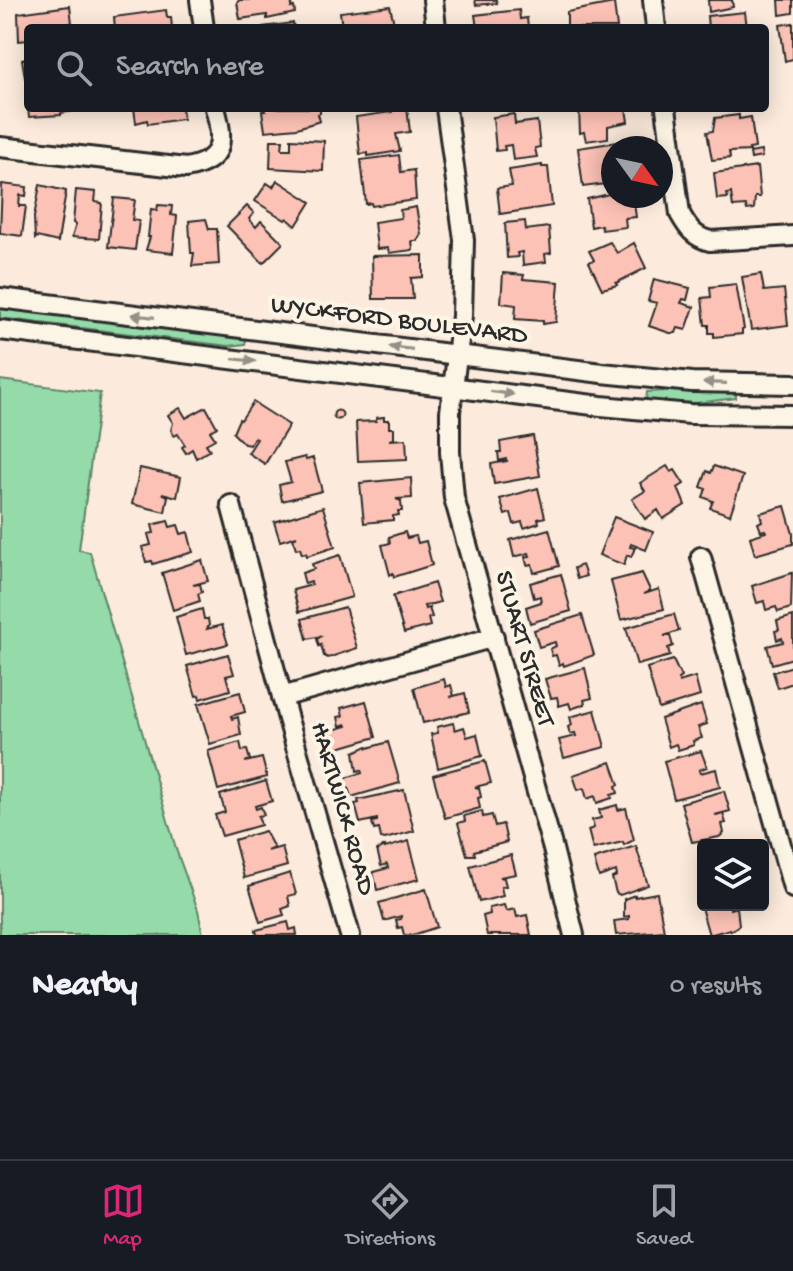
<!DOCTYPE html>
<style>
body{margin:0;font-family:"Gochi Hand",sans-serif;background:#20242c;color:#f1f3f6}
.controls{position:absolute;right:24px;bottom:24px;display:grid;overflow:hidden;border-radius:8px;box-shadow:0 4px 20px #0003}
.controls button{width:72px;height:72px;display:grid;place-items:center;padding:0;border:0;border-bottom:2px solid #363941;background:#171b24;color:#f1f3f6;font:40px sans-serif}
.compass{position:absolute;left:601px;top:136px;width:72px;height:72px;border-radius:50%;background:#171b24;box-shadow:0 4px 20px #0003;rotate:123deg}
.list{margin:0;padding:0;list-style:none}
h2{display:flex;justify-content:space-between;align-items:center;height:104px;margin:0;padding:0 32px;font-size:34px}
h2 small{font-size:26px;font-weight:400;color:#9ea1a6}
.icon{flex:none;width:44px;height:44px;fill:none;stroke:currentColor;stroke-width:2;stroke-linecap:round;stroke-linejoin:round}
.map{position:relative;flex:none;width:793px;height:935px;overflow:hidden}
.search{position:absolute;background:#171b24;box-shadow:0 4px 20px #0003;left:24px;right:24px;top:24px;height:88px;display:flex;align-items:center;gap:20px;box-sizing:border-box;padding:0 28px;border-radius:8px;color:#9ea1a6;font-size:30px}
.sheet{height:224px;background:#171b24}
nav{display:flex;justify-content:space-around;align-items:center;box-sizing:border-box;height:112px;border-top:2px solid #363941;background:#171b24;font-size:22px;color:#9ea1a6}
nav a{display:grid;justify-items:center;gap:4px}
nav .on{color:#db2777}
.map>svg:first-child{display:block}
.green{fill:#94dba9;stroke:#60836a;stroke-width:2}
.building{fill:#fdc2b6;stroke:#2b2b2b;stroke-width:2}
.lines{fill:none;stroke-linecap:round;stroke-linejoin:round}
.minor-casing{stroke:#2b2b2b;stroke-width:24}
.minor{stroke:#fcf5e5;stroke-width:18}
.oneway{fill:#949088}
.labels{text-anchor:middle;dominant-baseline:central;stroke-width:8;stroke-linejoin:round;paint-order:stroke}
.street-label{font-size:26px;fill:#2b2b2b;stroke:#fcf5e5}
</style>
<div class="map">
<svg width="793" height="935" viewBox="0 0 793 935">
<rect width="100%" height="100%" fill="#fcebdc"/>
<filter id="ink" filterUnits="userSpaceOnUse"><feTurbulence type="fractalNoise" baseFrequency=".0125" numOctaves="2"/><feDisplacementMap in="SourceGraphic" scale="16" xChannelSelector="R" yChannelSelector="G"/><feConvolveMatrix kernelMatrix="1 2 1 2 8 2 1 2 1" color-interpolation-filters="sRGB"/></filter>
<g filter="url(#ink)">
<g class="green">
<path d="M0 306 247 336 245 344 229 346 0 318Z"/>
<path d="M0 380 100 393 79 550 90 552 177 852 198 910 203 935H0Z"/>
<path d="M684 390 736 392V398L696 403 646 400 647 392Z"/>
</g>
<g class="building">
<path d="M240 0H293L291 8 294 7 295 13 267 19V15L240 19 237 2Z"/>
<path d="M475 0H496L497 3 476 5Z"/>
<path d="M708 0H732L733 7 709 12Z"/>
<path d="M779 0H793V13L780 15Z"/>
<path d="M614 3 617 28H567V12Z"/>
<path d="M70 6 72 23H70V28H28V40L19 41 18 13Z"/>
<path d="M390 6 395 28H342L340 12Z"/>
<path d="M166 10 167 17H171L172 28H115L114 17Z"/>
<path d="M519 10 520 19 527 18 528 28H477L475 15Z"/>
<path d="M745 12 747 28H708L707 16Z"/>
<path d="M293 23 294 28H263V27Z"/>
<path d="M793 23V59L785 61 780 25Z"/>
<path d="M22 59H28V77L25 78Z"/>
<path d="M28 108H77L74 111 61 113V115L29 117Z"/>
<path d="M134 108H182L183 119 148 124 147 120 136 123Z"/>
<path d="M264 108H320V113L318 114 320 121 297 128 265 131 262 111H265Z"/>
<path d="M392 108H407L410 132 396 134 400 151 368 156V153L360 154 356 117 392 112Z"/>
<path d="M579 108H626L628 122 608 126V138L586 141 584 132 580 133Z"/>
<path d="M514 114 515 124 537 121 540 147 535 148 537 157 513 160 511 145 504 146 505 150 496 151 493 117Z"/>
<path d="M739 115V119L751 117 755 148 749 149 750 151 729 152 730 158 712 160 707 132 713 131 715 118Z"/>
<path d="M291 139 324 141 323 171 270 168 271 140H283L282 149H291Z"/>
<path d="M618 142V148H613V183L583 187 578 148Z"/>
<path d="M761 151 762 157 751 159 750 153Z"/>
<path d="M399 155 401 172 414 170 416 200 372 206 371 203 366 204 361 160Z"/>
<path d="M542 165V167H548L552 206 500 214 497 188 512 186 509 170Z"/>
<path d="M757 167 760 197H755L754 209 747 210 746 206 733 207 731 193 727 194 728 198 717 199 714 173Z"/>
<path d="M277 180 311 202 296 226 287 218 285 220 255 201 267 183 273 187Z"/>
<path d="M2 184 27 187 26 196 20 195 19 206H26L22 236 0 233Z"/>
<path d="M40 185 66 191 58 242 37 237 35 239 34 217Z"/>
<path d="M76 190 96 192 95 202 102 203 99 239 72 237 76 224 73 223Z"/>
<path d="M609 194 633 196 636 217 625 218 626 227 602 230 601 225 591 227 587 199Z"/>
<path d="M114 198 135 200 132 220 139 221 135 250 108 247Z"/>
<path d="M158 205 172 206 171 215 177 216 173 253 146 250 150 237H148L151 209 157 210Z"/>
<path d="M247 206 254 213 249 219 256 227 261 221 283 243 263 263 227 226Z"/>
<path d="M416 207 421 234 417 241H412L413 250 389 253 388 248 377 249 374 222 401 218 400 210Z"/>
<path d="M206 219 209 229H217L219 264 192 266 194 253H191L189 221Z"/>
<path d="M525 221 526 230 549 227 551 253 545 254 546 262 523 265 522 252 517 253 518 257 507 258 505 223Z"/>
<path d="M610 242 617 253 634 243 646 268 616 283 617 285 602 289 589 262 594 260 589 251Z"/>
<path d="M423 255V277L411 278 413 299H373L372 256Z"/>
<path d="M503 273 524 275 523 279 559 282 556 322 543 324V321L515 319 516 305 501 303Z"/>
<path d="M761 274 764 291 784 289 788 325 751 330 742 277Z"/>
<path d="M654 279 690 288 687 300 683 299 681 303 694 307 686 330 678 328 676 333H670L649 326 657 303 648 301Z"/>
<path d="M736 284 744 329 742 330V334L714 337V333H709V325H705L702 298 711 297 710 287Z"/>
<path d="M253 402 289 425 265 464 248 453 257 439 255 437 250 445 244 444 233 433 239 419 241 420Z"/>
<path d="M206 407 217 427 210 431 215 439 206 444 210 450 196 458 192 449 186 453 182 447 185 445 178 434 174 436 171 430 173 423 168 415 180 408 186 418Z"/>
<circle cx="338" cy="415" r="4.5"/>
<path d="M384 417V420H389V428H394V439L389 440 406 439 407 459 358 461 356 422 376 421V418Z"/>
<path d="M533 436 540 476 494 484 491 464 507 461 506 459 499 461 498 452H501L500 442Z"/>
<path d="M305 457 306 460 313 458 322 491 282 501 279 485 291 482 285 462Z"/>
<path d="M667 466 671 472 675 470 684 484 678 488 685 505 663 519 658 510 645 519 632 499 645 491 640 483Z"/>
<path d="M714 466 743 476 730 515 710 508 713 501 703 497 706 489 701 487 707 471 711 473Z"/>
<path d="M140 468 181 477 177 497 162 493 168 496 165 512 132 504Z"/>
<path d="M411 478 412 498 396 499 401 501 402 511H398L399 515 393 516V520L364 523 360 483Z"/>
<path d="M538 488 545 517 538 519 539 523 524 528 522 522 514 524 511 513 505 515 500 499Z"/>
<path d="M785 506 793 534V544L755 555 750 537 766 532 765 530 761 531 758 523 762 521 760 513Z"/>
<path d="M323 507 335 547 307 556 306 553 302 554 300 548 296 549 293 538 297 536 280 541 274 522Z"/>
<path d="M614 517 653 532 646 550 631 544 630 547 635 548 631 557 627 555 624 565 599 555Z"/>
<path d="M168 521 170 527 178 525 181 534 188 532 193 552 153 564 152 561 146 562 142 547 151 545 148 534 154 533 152 525Z"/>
<path d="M549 529 559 566 534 573 532 564 527 565 525 557 530 556 529 553 514 557 510 540Z"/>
<path d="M405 532 407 538 416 536 418 543 426 541 432 565 394 577 393 573 390 575 382 545 390 543 389 537Z"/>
<path d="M340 555 352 597 299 612 293 590 312 585 311 582 305 584 302 573 314 569 312 564Z"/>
<path d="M202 560 208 581 193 585 200 584 202 592 198 594 200 601 173 610 162 573Z"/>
<path d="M582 565 586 576 577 579 574 568Z"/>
<path d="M642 573 650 590 644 594 659 589 664 609 621 620 611 581Z"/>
<path d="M792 573 791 608 778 612 776 607 766 610 764 601 757 603 752 586Z"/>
<path d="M561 574 571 611 530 623 526 607 541 602 540 596 534 598 530 583Z"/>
<path d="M434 583 440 602 424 606 425 609 429 608 432 617 428 618 430 626 404 633 393 596Z"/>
<path d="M345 607 357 648 328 658 324 656 321 645 319 646 317 639 322 636 307 639 302 619Z"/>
<path d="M202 609 204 619H208L209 625 207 629 222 625 228 644 186 655 176 617Z"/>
<path d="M674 614 679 631 664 636H670L673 646 668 648 670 656 637 665 626 628Z"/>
<path d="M582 615 594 655 564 666 563 663 559 665 556 655 552 656 550 649 556 646 555 642 539 647 534 630Z"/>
<path d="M793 616V658L772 664 767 646 783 642 782 638 777 640 775 631 779 630 777 621Z"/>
<path d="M228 654 234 674 226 676 230 690 200 699 199 695 196 696 187 666Z"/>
<path d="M673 660 681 677 678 679 679 682 695 677 700 696 659 709 647 668Z"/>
<path d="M793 666V683L778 688 773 672Z"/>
<path d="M585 668 592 698 584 700 585 704 571 709 569 703 559 706 557 697 551 698 545 679Z"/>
<path d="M444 679 446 687 451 685 454 696 450 697 465 693 469 712 423 723 414 688Z"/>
<path d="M240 692 245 712 231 716 232 719 238 717 241 735 210 744 198 704Z"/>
<path d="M366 701 376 737 335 749 330 731 347 726 346 724 340 726 338 717 343 716 341 708Z"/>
<path d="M701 705 707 724 698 727 702 738 693 741 694 745 678 750 676 744 669 747 661 719Z"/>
<path d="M595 710 605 747 564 758 559 740 576 736 575 733 570 734 568 727 572 725 570 717Z"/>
<path d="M453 723 455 730 464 727 467 737 477 734 482 756 438 768 431 734 438 733 437 727Z"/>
<path d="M240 742 242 751 247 750 250 760 245 762 262 758 267 777 218 790 208 751Z"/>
<path d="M388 742 400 783 351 797 345 778 362 773 361 770 357 771 354 752 367 746 368 748Z"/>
<path d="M701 751 707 767 699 770 700 773 716 769 720 787 674 799 664 761Z"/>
<path d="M485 761 491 783 475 787 479 788 481 797 478 798 480 808 445 818 433 775Z"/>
<path d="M611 762 619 785 616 786 618 793 611 795 612 798 597 803 595 796 587 799 584 788 578 790 573 775Z"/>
<path d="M266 781 272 801 255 806 256 809 261 807 264 815 258 816 261 825 222 836 215 815 225 812 220 795Z"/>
<path d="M404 790 414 831 385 839 381 838 379 829 374 830 372 822 377 821V819L360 823 355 804 359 803 358 800Z"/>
<path d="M724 791 730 811 715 815 723 814 726 823 722 824 724 833 719 837 692 842 681 803Z"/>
<path d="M617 805 618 810 626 808 634 840 624 845 623 842 593 849 588 830 594 828 592 820 601 818 599 810Z"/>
<path d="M482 811 483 817 492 815 495 826 503 824 507 842 474 851 475 855H467L458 823 465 821 464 816Z"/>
<path d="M265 831 274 848 267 851 282 847 287 866 244 878 234 840Z"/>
<path d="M409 841 419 879 377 890 373 872 388 868 387 864 381 866 377 850 385 846V848Z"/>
<path d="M636 846 648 885 620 895 616 893 612 878 617 876 616 871 599 877 594 859Z"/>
<path d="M511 855 516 874 500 877 504 878 506 886 501 887 503 896 479 902 470 866Z"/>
<path d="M290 873 296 894 288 896 290 906 282 909 284 915 260 922 249 886Z"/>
<path d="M426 889 437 927 413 935H404L402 927 398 928 396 920 401 919V916L384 921 379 903Z"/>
<path d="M657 893 664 931 616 935 614 921 629 919V916L624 917V899L635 895V897Z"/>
<path d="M703 896V905H736L730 907V909L737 907 739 925 731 931 730 929 709 935 698 897Z"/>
<path d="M504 905 506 911 515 909 517 917 527 915 531 935H487L483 916 490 914 489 908Z"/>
<path d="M288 922 290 930 296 928 297 935H257L256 930Z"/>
</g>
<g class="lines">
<g class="minor-casing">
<g id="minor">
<path d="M200 0 204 28"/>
<path d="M433 0 436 28"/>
<path d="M653 0 656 28"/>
<path d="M446 108 464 240 462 316 450 412V452L454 498 553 849 574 935"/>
<path d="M666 108 680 214C688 228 694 237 710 241L793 236"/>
<path d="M0 147 186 168C225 161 224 140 215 108"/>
<path d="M0 298 602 373 692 382 793 384"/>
<path d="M0 330 601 406 690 414 793 415"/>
<path d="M231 505 288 719 350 935"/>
<path d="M701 557 793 888"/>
<path d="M282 697 494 637"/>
</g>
</g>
<use href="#minor" class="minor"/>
</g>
<defs><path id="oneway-solid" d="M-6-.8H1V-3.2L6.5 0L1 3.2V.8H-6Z" transform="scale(2)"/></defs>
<g class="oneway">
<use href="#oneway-solid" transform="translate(143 316) rotate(-173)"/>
<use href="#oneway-solid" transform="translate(401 348) rotate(-173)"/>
<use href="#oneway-solid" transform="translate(244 360) rotate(7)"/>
<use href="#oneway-solid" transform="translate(715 383) rotate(-178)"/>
<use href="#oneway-solid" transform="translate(502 393) rotate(8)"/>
</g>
</g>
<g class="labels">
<g class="street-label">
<text transform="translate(399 322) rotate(7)">WYCKFORD BOULEVARD</text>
<text transform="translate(523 649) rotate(74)">STUART STREET</text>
<text transform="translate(341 809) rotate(74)">HARTWICK ROAD</text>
</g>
</g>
</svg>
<div class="controls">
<button><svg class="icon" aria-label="layers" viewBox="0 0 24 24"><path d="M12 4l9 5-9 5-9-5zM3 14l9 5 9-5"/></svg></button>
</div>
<svg class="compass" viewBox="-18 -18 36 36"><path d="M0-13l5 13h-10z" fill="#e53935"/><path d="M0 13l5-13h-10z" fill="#9ea1a6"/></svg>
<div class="search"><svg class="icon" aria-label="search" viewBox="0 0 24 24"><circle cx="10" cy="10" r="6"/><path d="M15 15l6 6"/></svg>Search here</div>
</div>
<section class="sheet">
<h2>Nearby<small>0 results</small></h2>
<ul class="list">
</ul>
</section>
<nav>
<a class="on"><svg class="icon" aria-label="map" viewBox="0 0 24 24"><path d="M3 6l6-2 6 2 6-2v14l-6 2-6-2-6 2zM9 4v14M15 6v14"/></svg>Map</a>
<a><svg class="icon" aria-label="directions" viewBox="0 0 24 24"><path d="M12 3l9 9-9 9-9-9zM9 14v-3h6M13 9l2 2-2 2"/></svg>Directions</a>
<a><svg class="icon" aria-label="saved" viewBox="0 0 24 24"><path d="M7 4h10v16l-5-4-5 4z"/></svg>Saved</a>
</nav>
